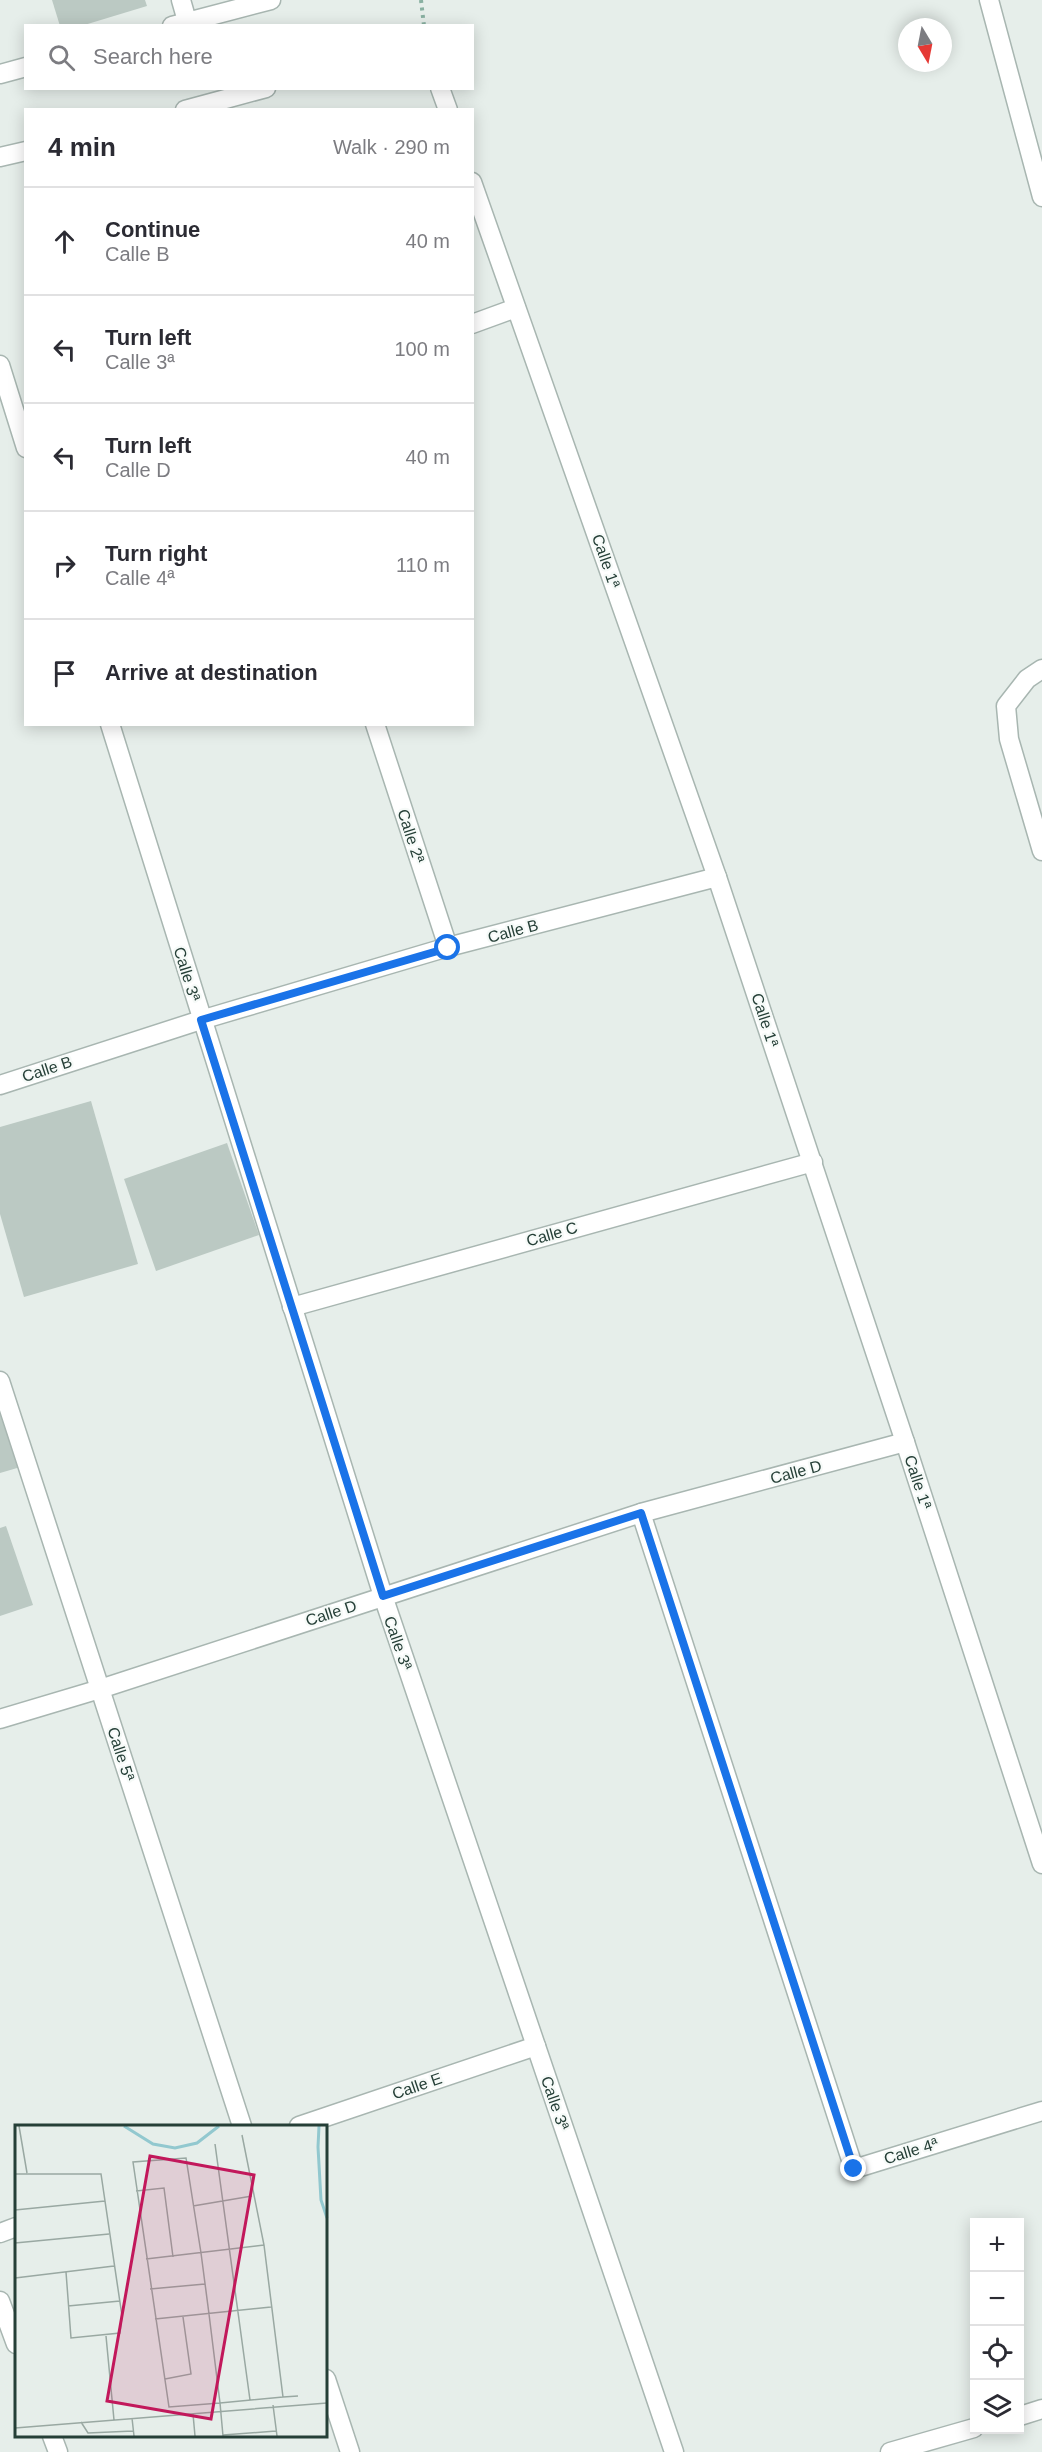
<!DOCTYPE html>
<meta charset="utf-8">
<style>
body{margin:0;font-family:Helvetica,sans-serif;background:#f7f7f7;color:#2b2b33}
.controls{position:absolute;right:18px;bottom:18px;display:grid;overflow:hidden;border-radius:0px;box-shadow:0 3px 15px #0003}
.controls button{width:54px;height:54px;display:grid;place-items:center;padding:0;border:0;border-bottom:2px solid #e1e1e2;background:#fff;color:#2b2b33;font:30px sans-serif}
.compass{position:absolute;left:898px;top:18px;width:54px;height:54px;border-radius:50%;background:#fff;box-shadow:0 3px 15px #0003;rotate:170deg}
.stop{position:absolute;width:18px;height:18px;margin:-14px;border:4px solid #1a73e8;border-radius:50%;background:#fff}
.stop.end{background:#1a73e8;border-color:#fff;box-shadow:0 2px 6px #0008}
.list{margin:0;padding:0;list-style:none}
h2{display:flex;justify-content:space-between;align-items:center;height:78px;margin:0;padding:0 24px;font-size:26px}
h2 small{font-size:20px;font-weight:400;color:#7c7c81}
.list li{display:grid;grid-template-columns:39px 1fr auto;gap:18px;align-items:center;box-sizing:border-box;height:108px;padding:0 24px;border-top:2px solid #e1e1e2}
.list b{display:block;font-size:22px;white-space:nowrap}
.list p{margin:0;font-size:20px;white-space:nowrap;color:#7c7c81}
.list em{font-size:20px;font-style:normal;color:#7c7c81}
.icon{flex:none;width:33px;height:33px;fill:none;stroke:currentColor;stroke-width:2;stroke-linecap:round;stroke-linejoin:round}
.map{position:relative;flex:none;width:1042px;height:2452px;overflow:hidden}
.search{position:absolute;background:#fff;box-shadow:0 3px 15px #0003;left:24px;top:24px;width:450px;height:66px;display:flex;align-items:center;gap:15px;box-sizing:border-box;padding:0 21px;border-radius:0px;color:#7c7c81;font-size:22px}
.panel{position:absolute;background:#fff;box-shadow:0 3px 15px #0003;left:24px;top:108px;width:450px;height:618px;border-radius:0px}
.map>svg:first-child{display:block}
.building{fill:#bbc9c3}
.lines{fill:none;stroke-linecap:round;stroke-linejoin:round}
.minor-casing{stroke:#a8b6b1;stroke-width:21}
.path{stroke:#88b0a1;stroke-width:4;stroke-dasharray:3 4.5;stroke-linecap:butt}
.minor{stroke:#fff;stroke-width:18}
.route{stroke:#1a73e8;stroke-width:8}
.labels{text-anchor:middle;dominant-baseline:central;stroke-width:4.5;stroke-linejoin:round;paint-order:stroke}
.street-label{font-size:16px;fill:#253f37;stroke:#f6faf8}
.inset-river{fill:none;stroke:#92c8cf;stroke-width:3}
.inset-road{fill:none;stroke:#99a8a2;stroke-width:1.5}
.view{fill:#c2185b;fill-opacity:0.15;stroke:#c2185b;stroke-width:3}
.inset-edge{fill:none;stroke:#253f37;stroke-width:3}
</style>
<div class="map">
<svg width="1042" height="2452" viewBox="0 0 1042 2452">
<rect width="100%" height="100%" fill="#e6eeea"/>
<g class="building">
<path d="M52 0H145L147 6 81 26H60Z"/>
<path d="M91 1101 138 1264 24 1297 0 1214V1127Z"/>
<path d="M227 1143 259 1235 156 1271 124 1179Z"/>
<path d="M0 1390 24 1466 0 1473Z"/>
<path d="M6 1526 33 1605 0 1616V1528Z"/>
</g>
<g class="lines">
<g class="minor-casing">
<g id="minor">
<path d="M181 0 187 21"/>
<path d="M989 0 1042 197"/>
<path d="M172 26 271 0"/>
<path d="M0 74 26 67"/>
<path d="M440 88 448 110"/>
<path d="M185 110 266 88"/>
<path d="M0 157 26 151"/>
<path d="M472 182 717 877 905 1442 1042 1864"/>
<path d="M472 324 516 308"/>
<path d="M0 365 26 448"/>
<path d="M1042 669 1027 679 1006 706 1009 739 1042 851"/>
<path d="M110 724 383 1596 674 2452"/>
<path d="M375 724 448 947"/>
<path d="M0 1085 201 1020 448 947 717 877"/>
<path d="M292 1307 813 1162"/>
<path d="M0 1381 242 2126"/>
<path d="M641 1513 854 2169 1042 2111"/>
<path d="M0 1719 100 1689 641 1513 905 1442"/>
<path d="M299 2126 536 2046"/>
<path d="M0 2233 16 2227"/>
<path d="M0 2301 16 2344"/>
<path d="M326 2379 350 2452"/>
<path d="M1020 2416 1042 2409"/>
<path d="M52 2436 58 2452"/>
<path d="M890 2452 974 2428"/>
</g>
</g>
<path class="path" d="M421 0 424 26"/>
<use href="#minor" class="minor"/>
</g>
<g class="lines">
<path class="route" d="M448 948 201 1020 383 1596 641 1513 854 2169"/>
</g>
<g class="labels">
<g class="street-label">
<text transform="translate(606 561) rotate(71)">Calle 1ª</text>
<text transform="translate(411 836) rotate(72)">Calle 2ª</text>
<text transform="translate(513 931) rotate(-15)">Calle B</text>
<text transform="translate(187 974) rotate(73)">Calle 3ª</text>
<text transform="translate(765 1020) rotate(72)">Calle 1ª</text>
<text transform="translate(47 1069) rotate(-18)">Calle B</text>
<text transform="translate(552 1234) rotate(-16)">Calle C</text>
<text transform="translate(796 1472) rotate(-15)">Calle D</text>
<text transform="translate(918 1482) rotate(72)">Calle 1ª</text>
<text transform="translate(331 1613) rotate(-18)">Calle D</text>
<text transform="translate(398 1643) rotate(71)">Calle 3ª</text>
<text transform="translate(121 1754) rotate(72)">Calle 5ª</text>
<text transform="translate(417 2086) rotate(-19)">Calle E</text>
<text transform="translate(555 2103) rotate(71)">Calle 3ª</text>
<text transform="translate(911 2151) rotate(-17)">Calle 4ª</text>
</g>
</g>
<g transform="translate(15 2125)">
<rect width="312" height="312" fill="#e6eeea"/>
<path class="inset-river" d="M109 1 138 19 160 23 182 18 204 1M303 22 306 75 312 93M303 22 304 1"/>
<path class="inset-road" d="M4 1 12 48M227 10 249 120 268 272M200 19 235 275M0 49H86L107 191 105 208 56 213 51 147M121 66 149 63 158 132M178 81 237 71M0 85 90 76M0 118 94 109M131 134 249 120M0 153 99 141M135 164 190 159M53 181 105 176M140 194 256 182M91 211 99 295M150 254 176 249 168 192M258 280 262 311M178 289 180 311M117 293 119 311M66 297 73 308 118 306M0 303 312 278M208 310 261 306M208 311 205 278 194 189 186 128 171 33 118 37 154 282 205 278 268 272 283 271"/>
<path class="view" d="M135 31 239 50 196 294 92 276Z"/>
<rect width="312" height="312" class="inset-edge"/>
</g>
</svg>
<div class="controls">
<button>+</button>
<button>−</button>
<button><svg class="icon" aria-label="locate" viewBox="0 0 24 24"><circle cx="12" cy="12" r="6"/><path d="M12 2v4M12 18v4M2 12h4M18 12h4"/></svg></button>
<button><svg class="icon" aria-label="layers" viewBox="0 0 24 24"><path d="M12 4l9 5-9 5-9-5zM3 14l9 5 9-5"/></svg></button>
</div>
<svg class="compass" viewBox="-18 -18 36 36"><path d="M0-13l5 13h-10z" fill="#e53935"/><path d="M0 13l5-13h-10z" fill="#7c7c81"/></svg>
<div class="stop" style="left:448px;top:948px"></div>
<div class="stop end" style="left:854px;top:2169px"></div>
<div class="search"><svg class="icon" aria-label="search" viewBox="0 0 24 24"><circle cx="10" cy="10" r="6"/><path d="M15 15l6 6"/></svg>Search here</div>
<section class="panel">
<h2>4 min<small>Walk · 290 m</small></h2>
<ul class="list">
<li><svg class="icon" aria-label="ahead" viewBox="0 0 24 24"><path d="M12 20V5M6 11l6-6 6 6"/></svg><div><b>Continue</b><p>Calle B</p></div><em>40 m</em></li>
<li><svg class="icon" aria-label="left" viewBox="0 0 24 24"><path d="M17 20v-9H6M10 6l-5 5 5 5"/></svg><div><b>Turn left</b><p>Calle 3ª</p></div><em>100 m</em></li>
<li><svg class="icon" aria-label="left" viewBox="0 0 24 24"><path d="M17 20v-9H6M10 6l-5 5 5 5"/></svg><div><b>Turn left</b><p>Calle D</p></div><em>40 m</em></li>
<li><svg class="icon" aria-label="right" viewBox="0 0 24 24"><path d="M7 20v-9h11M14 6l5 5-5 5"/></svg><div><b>Turn right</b><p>Calle 4ª</p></div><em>110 m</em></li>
<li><svg class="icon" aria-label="arrive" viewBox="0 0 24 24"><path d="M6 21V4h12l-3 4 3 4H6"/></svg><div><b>Arrive at destination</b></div></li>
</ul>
</section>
</div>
